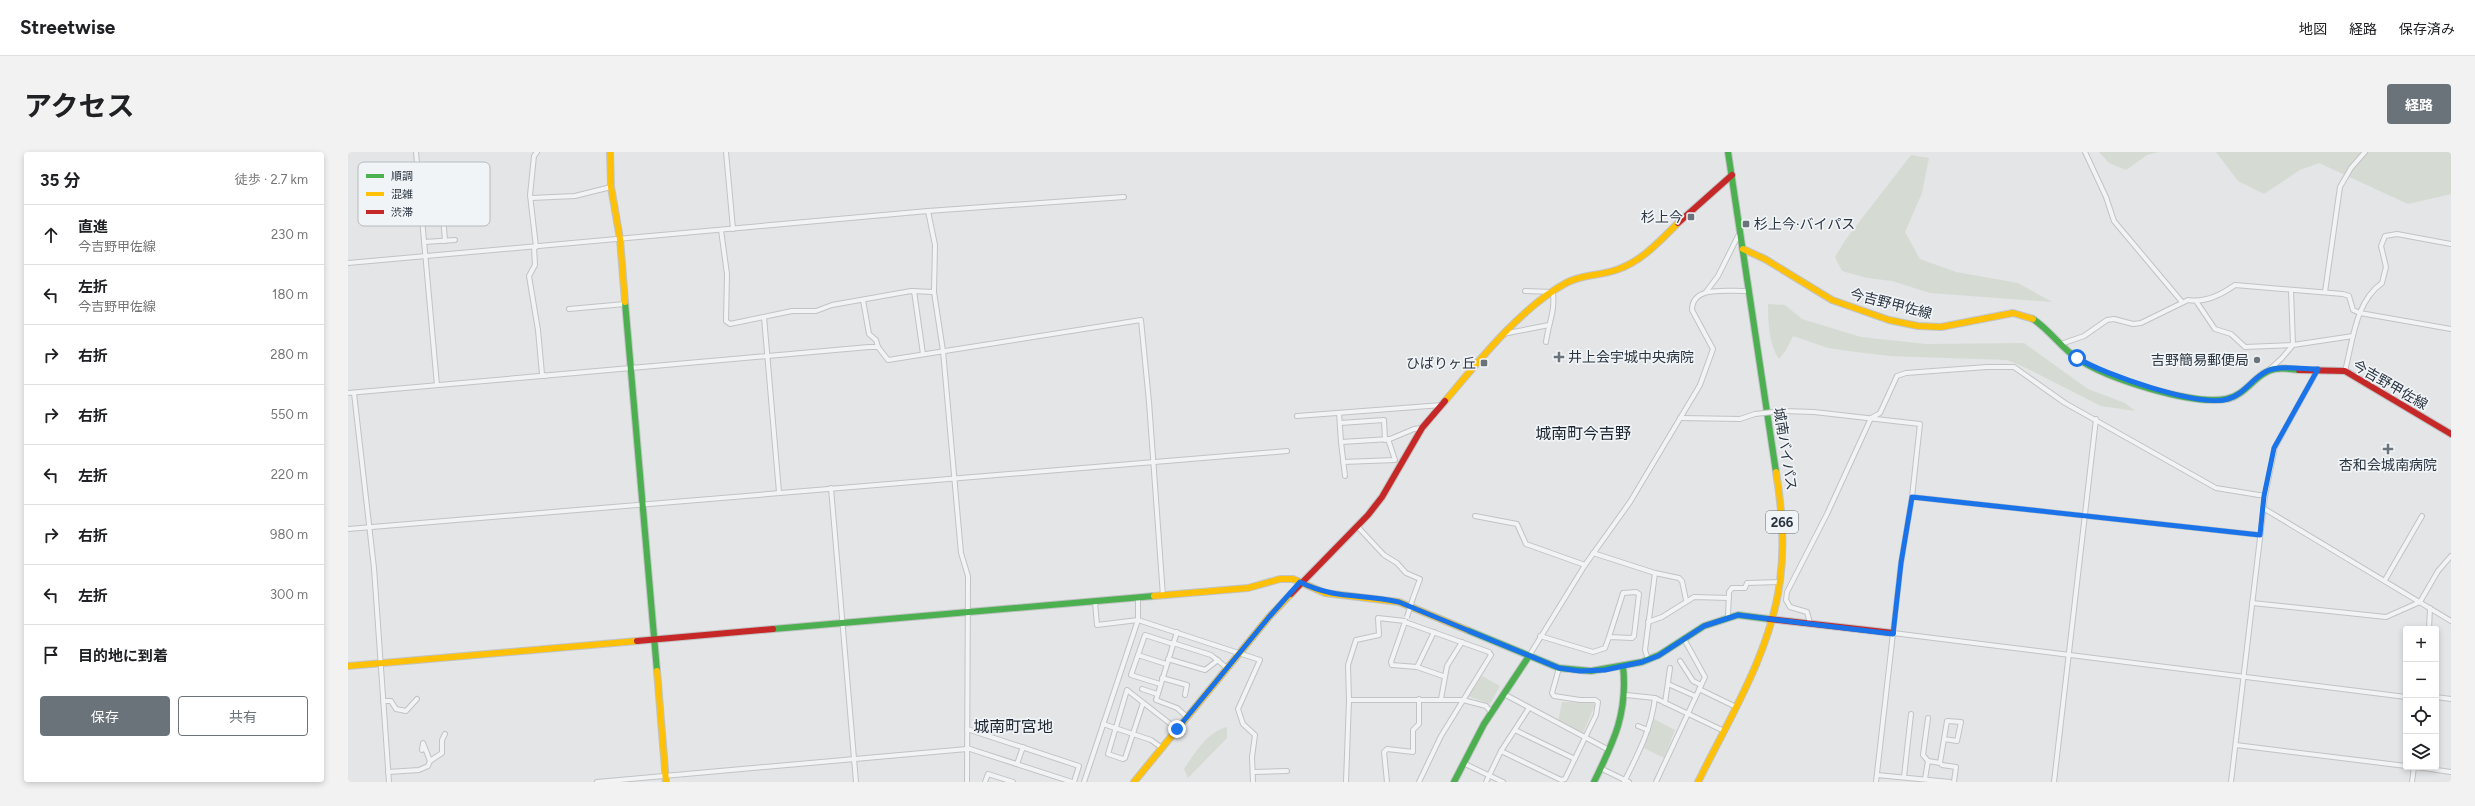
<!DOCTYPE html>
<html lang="ja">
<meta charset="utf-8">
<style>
body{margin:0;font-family:Figtree,"Noto Sans JP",sans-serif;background:#f2f2f2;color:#202124}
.controls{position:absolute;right:12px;bottom:12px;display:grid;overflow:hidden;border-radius:4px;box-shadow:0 2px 6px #0003}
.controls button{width:36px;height:36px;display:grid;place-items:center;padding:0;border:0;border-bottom:1px solid #e0e0e0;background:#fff;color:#202124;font:20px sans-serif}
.stop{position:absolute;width:12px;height:12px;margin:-9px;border:3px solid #1a73e8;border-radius:50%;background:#fff}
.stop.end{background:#1a73e8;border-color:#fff;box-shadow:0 1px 4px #0008}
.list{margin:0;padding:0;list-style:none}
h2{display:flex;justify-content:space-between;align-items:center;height:52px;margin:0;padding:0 16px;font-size:17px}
h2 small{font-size:13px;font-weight:400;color:#757577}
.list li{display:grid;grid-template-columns:26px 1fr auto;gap:12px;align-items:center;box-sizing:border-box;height:60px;padding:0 16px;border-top:1px solid #e0e0e0}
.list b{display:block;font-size:15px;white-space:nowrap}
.list p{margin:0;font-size:13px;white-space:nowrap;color:#757577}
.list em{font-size:13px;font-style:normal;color:#757577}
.actions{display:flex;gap:8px;padding:12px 16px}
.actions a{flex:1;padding:9px 0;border:1px solid #6b737a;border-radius:4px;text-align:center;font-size:14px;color:#6b737a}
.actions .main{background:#6b737a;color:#fff}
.icon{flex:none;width:22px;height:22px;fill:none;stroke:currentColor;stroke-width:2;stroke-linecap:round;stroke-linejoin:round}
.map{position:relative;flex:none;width:2103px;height:630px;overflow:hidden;border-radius:4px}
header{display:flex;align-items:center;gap:24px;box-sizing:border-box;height:56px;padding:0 20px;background:#fff;border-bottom:1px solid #e0e0e0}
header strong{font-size:19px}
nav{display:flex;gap:22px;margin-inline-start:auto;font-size:14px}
.intro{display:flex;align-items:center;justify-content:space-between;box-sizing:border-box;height:96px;padding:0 24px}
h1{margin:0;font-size:28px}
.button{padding:10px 18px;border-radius:4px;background:#6b737a;color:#fff;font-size:14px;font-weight:700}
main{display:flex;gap:24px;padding:0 24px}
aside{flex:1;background:#fff;border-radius:4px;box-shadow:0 2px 6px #0003}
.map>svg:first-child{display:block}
.green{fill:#d5dbd3}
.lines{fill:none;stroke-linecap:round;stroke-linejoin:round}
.street-casing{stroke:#c1c3c5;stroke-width:6}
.fast-casing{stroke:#c1c3c5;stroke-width:8}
.slow-casing{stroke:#c1c3c5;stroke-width:8}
.jam-casing{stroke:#c1c3c5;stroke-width:8}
.street{stroke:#f2f3f5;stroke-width:4}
.fast{stroke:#4caf50;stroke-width:6}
.slow{stroke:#ffc107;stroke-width:6}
.jam{stroke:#c62828;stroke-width:6}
.street-bridge-casing{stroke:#c1c3c5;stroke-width:6;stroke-linecap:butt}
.street-bridge{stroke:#f2f3f5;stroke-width:4}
.route{stroke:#1a73e8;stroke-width:5}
.poi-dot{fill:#6b737a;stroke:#f1f4f7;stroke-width:1.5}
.labels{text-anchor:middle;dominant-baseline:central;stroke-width:3.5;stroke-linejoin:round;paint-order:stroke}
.shield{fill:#f1f4f7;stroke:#666e77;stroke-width:1}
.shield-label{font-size:13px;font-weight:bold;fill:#2b3540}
.poi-label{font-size:14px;fill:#2b3540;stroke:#f1f4f7;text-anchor:end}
.street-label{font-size:14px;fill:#2b3540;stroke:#f1f4f7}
.quarter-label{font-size:16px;fill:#1d2631;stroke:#f1f4f7}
.key{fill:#f1f4f7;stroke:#b6bbc0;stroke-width:1}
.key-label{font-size:11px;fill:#2b3540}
</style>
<header>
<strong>Streetwise</strong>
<nav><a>地図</a><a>経路</a><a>保存済み</a></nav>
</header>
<div class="intro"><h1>アクセス</h1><a class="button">経路</a></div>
<main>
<aside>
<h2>35 分<small>徒歩 · 2.7 km</small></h2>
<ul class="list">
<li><svg class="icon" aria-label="ahead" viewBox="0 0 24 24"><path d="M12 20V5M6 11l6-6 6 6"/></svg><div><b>直進</b><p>今吉野甲佐線</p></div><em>230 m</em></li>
<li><svg class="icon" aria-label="left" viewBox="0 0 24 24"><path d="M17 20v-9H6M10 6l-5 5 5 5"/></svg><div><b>左折</b><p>今吉野甲佐線</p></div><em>180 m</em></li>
<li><svg class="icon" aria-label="right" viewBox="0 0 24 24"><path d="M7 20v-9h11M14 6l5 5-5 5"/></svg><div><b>右折</b></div><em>280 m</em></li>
<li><svg class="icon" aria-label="right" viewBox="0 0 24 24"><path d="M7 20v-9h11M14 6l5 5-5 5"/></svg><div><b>右折</b></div><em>550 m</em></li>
<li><svg class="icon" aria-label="left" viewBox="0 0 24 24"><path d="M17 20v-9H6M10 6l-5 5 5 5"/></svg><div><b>左折</b></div><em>220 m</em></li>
<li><svg class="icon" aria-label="right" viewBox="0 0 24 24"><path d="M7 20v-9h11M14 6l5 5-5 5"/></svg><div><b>右折</b></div><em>980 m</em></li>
<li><svg class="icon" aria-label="left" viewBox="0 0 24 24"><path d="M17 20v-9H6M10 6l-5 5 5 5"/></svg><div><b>左折</b></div><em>300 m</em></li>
<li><svg class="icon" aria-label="arrive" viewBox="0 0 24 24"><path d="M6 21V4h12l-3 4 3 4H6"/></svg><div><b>目的地に到着</b></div></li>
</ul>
<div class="actions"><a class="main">保存</a><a>共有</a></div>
</aside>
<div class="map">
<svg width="2103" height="630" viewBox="0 0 2103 630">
<rect width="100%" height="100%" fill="#e3e5e7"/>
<g class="green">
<path d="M1751 0H1811L1799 3 1778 18 1761 11Z"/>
<path d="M1868 0H2103V42L2060 52 1971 11 1952 18 1916 42 1890 29Z"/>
<path d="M1563 3 1581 6 1574 41 1557 80 1572 107 1608 120 1670 131 1704 150 1582 141 1544 129 1519 126 1494 119 1487 105 1498 87Z"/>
<path d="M1420 152 1437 153 1454 167 1513 185 1578 192 1676 191 1740 237 1777 251 1787 259 1753 254 1678 216 1659 208 1541 204 1508 200 1480 196 1445 184 1438 198 1431 207C1421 193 1420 168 1420 152Z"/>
<path d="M1134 524 1152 534 1142 552 1120 544Z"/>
<path d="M1214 550 1245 551 1247 553 1235 581 1210 570Z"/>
<path d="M1306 567 1327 578 1316 606 1296 596Z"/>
<path d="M879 575V586L840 626 836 617C847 601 859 580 879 575Z"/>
</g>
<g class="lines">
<g class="street-casing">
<g id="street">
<path d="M68 0 89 233"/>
<path d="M378 0 385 77"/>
<path d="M1737 0 1758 45 1766 69 1834 150"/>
<path d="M183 46 227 44 263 35"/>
<path d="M72 52 94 50 97 89"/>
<path d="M580 59 587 93 586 140 595 199 613 401 620 424 619 630"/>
<path d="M373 78 379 122 378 169 382 172 444 159H468L484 153 563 139 586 140"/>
<path d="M76 90 107 88"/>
<path d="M186 95 187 113 181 124 190 178 194 222 197 224"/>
<path d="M188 95 182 43 186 4 189 0"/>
<path d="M0 111 580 59 776 45"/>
<path d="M1943 138 1945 193 2005 184"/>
<path d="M566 139 575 202"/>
<path d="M1177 139 1205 140C1207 161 1201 169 1198 190"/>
<path d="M1358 140 1370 124 1390 84"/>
<path d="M1977 140 1992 35 2003 16 2017 0"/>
<path d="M515 148 521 182 528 188 530 195"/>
<path d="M1848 149 1867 177 1883 182 1897 195 1945 193 1934 206 1921 218"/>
<path d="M221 157 277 152"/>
<path d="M416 165 431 340"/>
<path d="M1155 182 1201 173"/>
<path d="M1713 192 1736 184 1759 168 1766 167 1785 172 1793 171 1840 148C1857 151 1873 143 1887 133L1995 142 2001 144 2005 158 2012 161 2103 177"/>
<path d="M1997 219C2005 189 2007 150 2034 131L2038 115 2033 94 2037 84 2049 82 2103 92"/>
<path d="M0 241 521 195H530L540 208 793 168 801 250 815 444"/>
<path d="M6 241 26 416 41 630"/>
<path d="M1434 259 1466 260 1572 272 1564 345 1553 411 1528 630"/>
<path d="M991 261 993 290 1042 287 1066 277 1074 276"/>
<path d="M949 264 1094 253"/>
<path d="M1332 266 1392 267 1407 262"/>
<path d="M992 271 1036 268 1037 288"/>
<path d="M993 290 997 324"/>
<path d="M995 310 1047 308 1040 287"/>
<path d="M483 336 508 630"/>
<path d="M1564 345 1912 383"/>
<path d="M1915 356 2103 469"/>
<path d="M1127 364 1169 372 1178 392 1237 413"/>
<path d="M1009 374 1036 403 1049 411 1058 421 1072 427 1065 446"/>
<path d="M0 377 939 299"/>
<path d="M1245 401 1307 421"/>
<path d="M2037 428 2074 364"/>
<path d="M747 450 749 473 790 468 912 508 890 557 895 572 907 583 904 605 905 630"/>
<path d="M1904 451 2038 465 2072 450 2090 419 2103 404"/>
<path d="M1380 464 1381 440 1384 436H1397L1399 431 1432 430"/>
<path d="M1057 469 1030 466 1031 483 1008 488 1000 513 1001 548H1115L1138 554 1143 560"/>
<path d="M1300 470 1314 465 1346 445 1381 446"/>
<path d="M1462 471 1459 460 1442 455 1438 448 1439 440 1479 362 1523 266 1532 261 1549 224 1558 221 1639 215H1666L1717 251 1868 336 1917 344"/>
<path d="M2081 477 2082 456"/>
<path d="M829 480 808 548 829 556 839 565"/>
<path d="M1545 481 2058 545"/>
<path d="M1192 484 1245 500 1257 496 1261 485 1284 486 1286 484 1291 442 1288 440 1275 441 1261 485"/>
<path d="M825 491 863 503 879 516"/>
<path d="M790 503 818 512"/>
<path d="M1181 504 1237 413 1282 350 1352 233 1365 197 1344 158C1344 132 1383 140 1401 139"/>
<path d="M820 507 857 518 870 508"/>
<path d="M1300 508 1297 498 1307 421 1331 426 1334 429 1338 448"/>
<path d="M1332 509 1345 529 1353 533"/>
<path d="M1069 515 1086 480"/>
<path d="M814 526 839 533 837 543"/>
<path d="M812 532 783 523 797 483 825 492"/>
<path d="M1320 532 1347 544"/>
<path d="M794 537 809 542"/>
<path d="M1351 537 1386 554"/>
<path d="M1156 542 1261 598"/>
<path d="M1278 543 1307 546 1374 578"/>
<path d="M2088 545 2103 547"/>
<path d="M1093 547 1099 514 1114 490"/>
<path d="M35 549H43L48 557 58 559 69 547"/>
<path d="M795 551 777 606 775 607 760 602 779 538 829 577"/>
<path d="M1317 551 1322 516"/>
<path d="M755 572 803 588 814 596"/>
<path d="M1290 574 1300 578"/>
<path d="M619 577 731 614 726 630"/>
<path d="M1167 578 1227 607"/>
<path d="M1888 593 2058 614"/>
<path d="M619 596 724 630"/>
<path d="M1153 599 1213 628 1217 627 1248 563 1250 550 1247 548H1232L1206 544 1204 541 1211 516"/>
<path d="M82 609 94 601V588L97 582"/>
<path d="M1580 609 1592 611 1599 569 1613 570 1609 589 1596 587"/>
<path d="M1115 611 1155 630"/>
<path d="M669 612 675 595"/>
<path d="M1594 613 1608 615 1606 630"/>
<path d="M2068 615 2103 620"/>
<path d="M1252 616 1281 630"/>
<path d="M40 620 71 618 80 614 82 609 75 591 74 598"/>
<path d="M905 620 939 619"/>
<path d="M1529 623 1602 630"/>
<path d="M1556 625 1563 562"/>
<path d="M1577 627 1580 609 1575 603 1580 566"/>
<path d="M249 630 619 597"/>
<path d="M637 630 640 622 665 630"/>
<path d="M736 630 790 468V446"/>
<path d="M998 630 1001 548"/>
<path d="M1039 630 1036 600 1039 597 1065 600V578L1071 572V547"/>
<path d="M1071 630 1093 584 1143 503 1141 500 1057 470 1043 510 1044 513 1069 515 1095 524"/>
<path d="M1138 630 1153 599 1181 556"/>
<path d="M1276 630C1290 602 1303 578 1307 546"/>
<path d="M1308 630 1357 525 1336 487"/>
<path d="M1706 630 1748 267"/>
<path d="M1883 630 1917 344 1927 295 1970 217"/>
<path d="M2064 630 2066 615"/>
</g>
</g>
<g class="fast-casing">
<g id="fast">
<path d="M1380 0 1428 320"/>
<path d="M277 150 309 519"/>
<path d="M1685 167C1702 178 1713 196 1730 207 1760 227 1843 253 1878 247 1898 244 1908 220 1927 217 1934 216 1944 217 1951 218"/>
<path d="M425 477 806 444"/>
<path d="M1119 478 1211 516 1243 519 1294 510 1311 503 1356 474 1390 463 1421 467"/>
<path d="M1106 630 1136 572 1181 504"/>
<path d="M1246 630C1266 589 1280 561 1275 514"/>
</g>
</g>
<g class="slow-casing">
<g id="slow">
<path d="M262 0 263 35 272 87 277 150"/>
<path d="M1395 97 1417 107 1484 148 1541 168 1570 174 1593 175 1665 161 1685 167"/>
<path d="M1097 249C1130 210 1172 156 1218 131 1234 122 1251 124 1268 118 1293 110 1312 89 1330 71"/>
<path d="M806 444 900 436 932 427H945L977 441 1051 450 1119 478"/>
<path d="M0 514 289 489"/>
<path d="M309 519 318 630"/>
<path d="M786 630 921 465 943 442"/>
<path d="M1350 630C1381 567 1423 500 1432 429 1437 392 1434 356 1428 320"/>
</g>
</g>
<g class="jam-casing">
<g id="jam">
<path d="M1330 71 1384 23"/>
<path d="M1951 218 1997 219 2103 282"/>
<path d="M943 442 1020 363 1034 345 1074 276 1097 249"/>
<path d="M1421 467 1545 481"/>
<path d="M289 489 425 477"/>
</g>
</g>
<use href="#street" class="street"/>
<use href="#fast" class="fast"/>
<use href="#slow" class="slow"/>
<use href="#jam" class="jam"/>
<g class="street-bridge-casing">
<g id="street-bridge">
<path d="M1407 262 1434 259"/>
<path d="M1059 465 1065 446"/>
</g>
</g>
<use href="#street-bridge" class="street-bridge"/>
</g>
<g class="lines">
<path class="route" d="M829 577 921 465 952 430C988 448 1014 441 1051 450L1211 516 1232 519 1257 518 1294 510 1310 504 1356 474 1390 463 1545 482 1553 411 1564 345 1912 383 1916 344 1926 296 1970 217C1955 217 1933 213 1919 219 1904 226 1897 242 1880 247 1852 256 1755 222 1729 206"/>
</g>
<g class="poi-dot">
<rect x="1339" y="61" width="8" height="8" rx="2"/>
<rect x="1394" y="68" width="8" height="8" rx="2"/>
<path d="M1209 199h4v4h4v4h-4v4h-4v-4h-4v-4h4z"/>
<circle cx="1909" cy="208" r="4"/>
<rect x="1132" y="207" width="8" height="8" rx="2"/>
<path d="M2038 291h4v4h4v4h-4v4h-4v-4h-4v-4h4z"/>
</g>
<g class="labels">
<rect class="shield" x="1418" y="359" width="32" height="22" rx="3"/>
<g class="shield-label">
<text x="1434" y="370">266</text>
</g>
<g class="poi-label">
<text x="1335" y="65">杉上今</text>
<text x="1406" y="72" text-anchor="start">杉上今·バイパス</text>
<text x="1220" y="205" text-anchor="start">井上会宇城中央病院</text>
<text x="1901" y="208">吉野簡易郵便局</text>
<text x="1128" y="211">ひばりヶ丘</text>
<text x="2040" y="313" text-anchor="middle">杏和会城南病院</text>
</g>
<g class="street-label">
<text transform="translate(1543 152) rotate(14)">今吉野甲佐線</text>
<text transform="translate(2042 233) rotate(30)">今吉野甲佐線</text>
<text transform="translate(1437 297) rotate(81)">城南バイパス</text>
</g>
<g class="quarter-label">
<text x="1235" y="281">城南町今吉野</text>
<text x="665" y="574">城南町宮地</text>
</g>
</g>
<rect x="10" y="10" width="132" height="64" rx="6" class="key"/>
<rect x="18" y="22" width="18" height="4" fill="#4caf50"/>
<rect x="18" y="40" width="18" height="4" fill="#ffc107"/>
<rect x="18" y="58" width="18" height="4" fill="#c62828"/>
<g class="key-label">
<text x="43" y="28">順調</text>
<text x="43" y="46">混雑</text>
<text x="43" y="64">渋滞</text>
</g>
</svg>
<div class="controls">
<button>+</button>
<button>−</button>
<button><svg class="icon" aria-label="locate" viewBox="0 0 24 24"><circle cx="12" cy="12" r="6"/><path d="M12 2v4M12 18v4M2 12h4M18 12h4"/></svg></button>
<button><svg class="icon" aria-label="layers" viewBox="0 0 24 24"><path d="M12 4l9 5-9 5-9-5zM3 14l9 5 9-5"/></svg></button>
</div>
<div class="stop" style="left:1729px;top:206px"></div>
<div class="stop end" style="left:829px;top:577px"></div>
</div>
</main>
